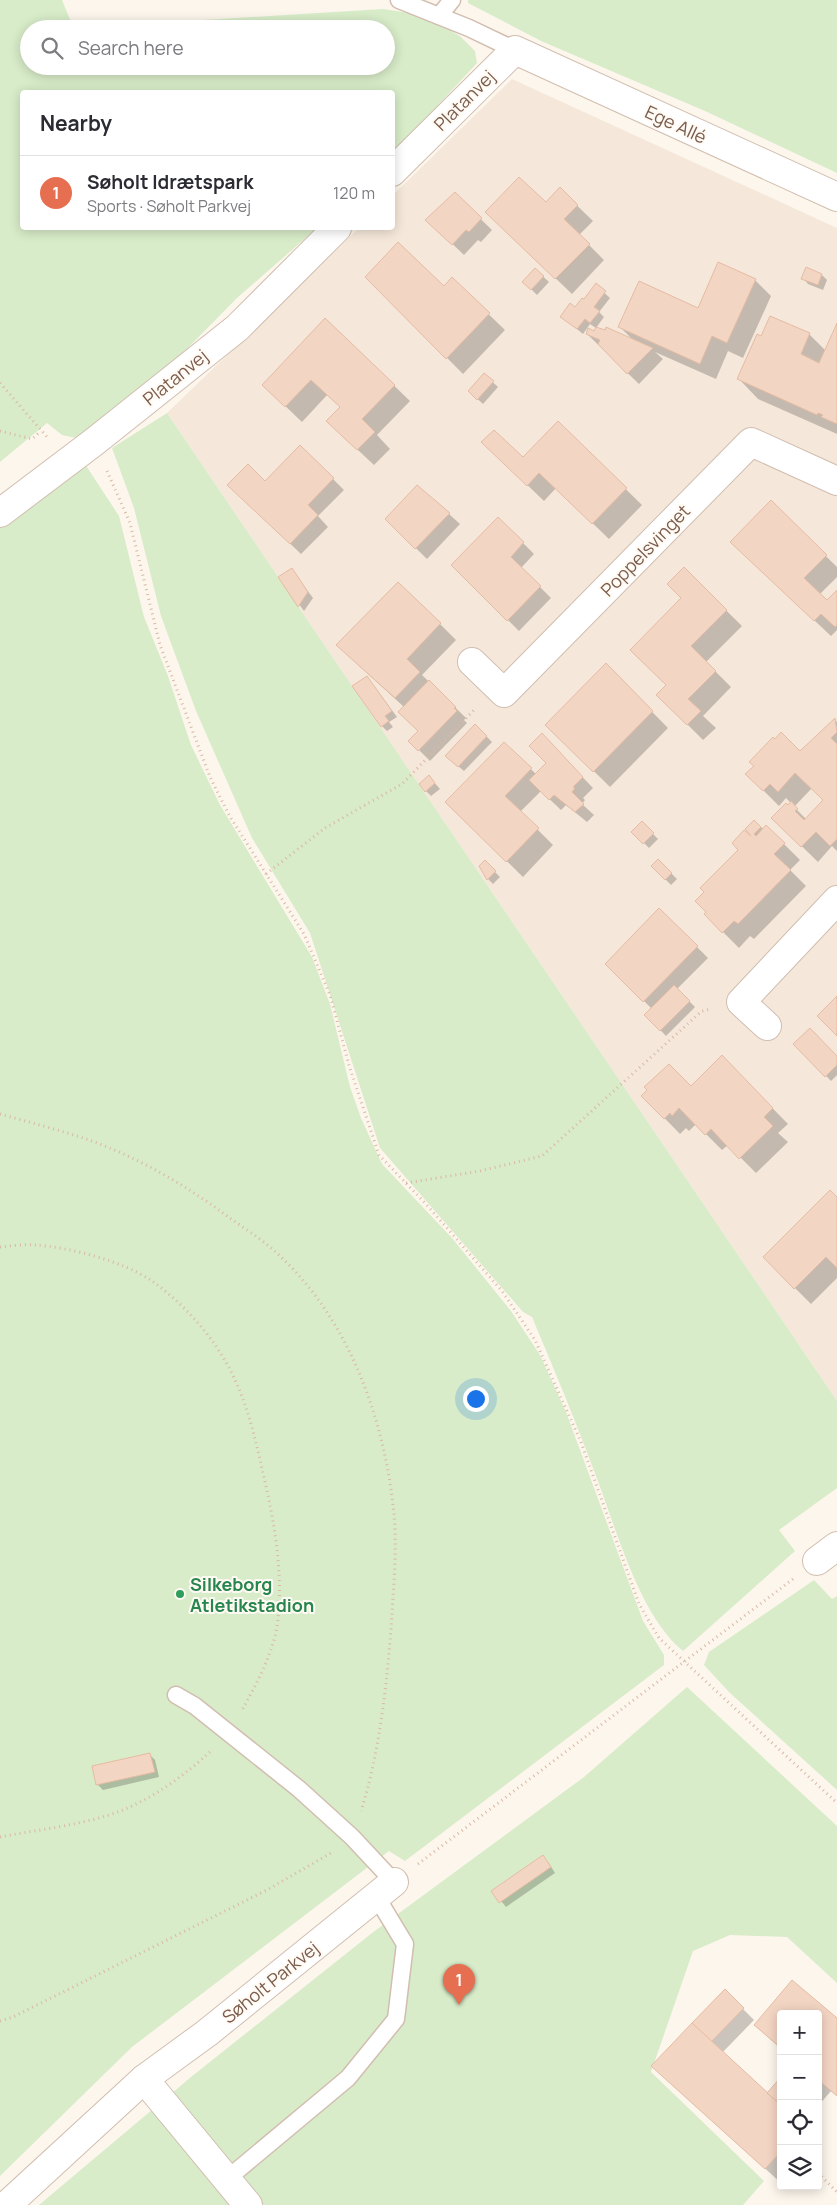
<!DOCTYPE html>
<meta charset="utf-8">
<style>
body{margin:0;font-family:Manrope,sans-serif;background:#f2f2f3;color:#2b2b33}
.controls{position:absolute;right:15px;bottom:15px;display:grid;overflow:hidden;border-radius:5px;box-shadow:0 2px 12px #0003}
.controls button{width:45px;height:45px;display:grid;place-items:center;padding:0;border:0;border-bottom:1px solid #e1e1e2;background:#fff;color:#2b2b33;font:25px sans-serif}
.you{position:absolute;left:475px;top:1398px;width:18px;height:18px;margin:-12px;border:4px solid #fff;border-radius:50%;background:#1a73e8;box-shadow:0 0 0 8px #1a73e833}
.badge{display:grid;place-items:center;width:32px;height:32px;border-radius:50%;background:#e76f51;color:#fff;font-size:16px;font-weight:700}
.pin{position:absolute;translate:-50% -41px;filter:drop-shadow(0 1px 2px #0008)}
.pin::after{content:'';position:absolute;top:26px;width:18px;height:15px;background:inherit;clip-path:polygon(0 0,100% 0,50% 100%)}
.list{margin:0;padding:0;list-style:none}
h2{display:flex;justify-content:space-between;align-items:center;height:65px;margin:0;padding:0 20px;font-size:21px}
h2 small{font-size:16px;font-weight:400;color:#7c7c81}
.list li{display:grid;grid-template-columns:32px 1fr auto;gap:15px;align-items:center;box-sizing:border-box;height:75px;padding:0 20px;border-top:1px solid #e1e1e2}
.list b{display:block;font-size:19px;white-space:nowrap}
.list p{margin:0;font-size:16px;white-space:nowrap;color:#7c7c81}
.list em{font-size:16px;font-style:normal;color:#7c7c81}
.icon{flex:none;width:28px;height:28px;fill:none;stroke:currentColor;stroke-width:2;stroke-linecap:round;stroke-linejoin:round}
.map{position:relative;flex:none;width:837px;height:2205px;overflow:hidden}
.search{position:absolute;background:#fff;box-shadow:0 2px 12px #0003;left:20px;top:20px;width:375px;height:55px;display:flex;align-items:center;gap:12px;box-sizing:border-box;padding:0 18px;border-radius:28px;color:#7c7c81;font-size:19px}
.panel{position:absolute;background:#fff;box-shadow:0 2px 12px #0003;left:20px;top:90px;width:375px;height:140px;border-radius:5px}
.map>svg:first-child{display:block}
.residential{fill:#f5e8da}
.green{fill:#d8ecc9}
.shadow{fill:#0003;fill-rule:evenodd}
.building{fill:#f3d5c3;stroke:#e6bba3}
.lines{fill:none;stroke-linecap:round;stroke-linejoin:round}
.lane-casing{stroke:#d1beb0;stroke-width:19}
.street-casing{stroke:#d1beb0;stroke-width:30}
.path{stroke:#d9b8a5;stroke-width:3;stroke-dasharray:1 4;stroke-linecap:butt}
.lane{stroke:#fff;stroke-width:16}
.street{stroke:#fff;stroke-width:28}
.leisure-dot{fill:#2e9e5b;stroke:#fffaf3;stroke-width:2}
.labels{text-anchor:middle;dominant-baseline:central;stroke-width:4;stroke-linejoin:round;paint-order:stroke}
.street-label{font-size:18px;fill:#7a5c4d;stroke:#fffaf3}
.leisure-label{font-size:18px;font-weight:bold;fill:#27864d;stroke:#fffaf3;text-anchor:start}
</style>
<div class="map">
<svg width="837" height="2205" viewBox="0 0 837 2205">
<rect width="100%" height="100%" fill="#fdf6ec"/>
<path class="residential" d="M512 79 837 228V1401L167 413 359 228H392L393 195Z"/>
<g class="green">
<path d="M0 0H62L74 29H29V66H113L127 72 139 66H386V29H193L203 20 383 9 428 16 461 37 475 51 477 63 393 154 392 92H22V228H317L237 298 171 365 76 438 62 435 47 423 0 462Z"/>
<path d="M468 0H837V173L705 111 541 41 468 3Z"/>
<path d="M167 413 837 1401V1488L779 1530 795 1551 683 1651C639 1615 616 1528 596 1476 576 1422 554 1369 532 1317L523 1312 380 1148 310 933 252 838 196 711 161 616 134 508 112 448Z"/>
<path d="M83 461 119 516 144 617 168 676 191 745 220 805 312 957 330 1004 350 1087 361 1118 382 1164 452 1238 511 1311 540 1355 566 1412 643 1621 664 1655V1665L405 1861 389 1851 132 2047 0 2176V526Z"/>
<path d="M814 1580 832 1599 837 1596V1790L730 1693 704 1665 709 1652Z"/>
<path d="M687 1687 837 1826V1983L787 1937 730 1935 693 1951 651 2072 764 2181 743 2205H39L191 2077 372 1933 584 1777Z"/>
</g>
<g class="shadow">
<path d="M560 189 593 221 579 235 604 260 572 294 503 228 546 204Z"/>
<path d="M455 194 492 230 481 242 478 240 464 255 438 230Z"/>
<path d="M535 269 549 282 537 295 524 282Z"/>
<path d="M807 269 822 275 827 280 823 290 808 284 803 278Z"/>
<path d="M367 277 444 288 452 279 505 330 463 374Z"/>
<path d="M755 280 771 296 743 358 728 351 716 379 655 352 663 359 639 384 587 334 632 339 620 327 699 309Z"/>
<path d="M596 285 610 298 599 312 604 317 596 328 590 324 583 334 562 317 585 300Z"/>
<path d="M771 317 810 335 826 351 837 326V434L758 399 739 379Z"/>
<path d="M325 319 410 401 377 435 390 449 374 465 344 437 341 407 328 394 302 422 280 401Z"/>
<path d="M484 374 498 387 483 404 469 391Z"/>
<path d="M558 423 642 505 609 539 556 488 544 501 499 458 523 459Z"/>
<path d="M300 446 344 490 318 516 328 527 301 554 239 495 265 483Z"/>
<path d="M771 502 837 567V577L819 595 827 602 837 592V630L831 636 748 558Z"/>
<path d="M449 514 460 524 427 559 386 519Z"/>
<path d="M498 518 534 554 521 568 551 598 519 631 453 565Z"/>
<path d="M291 569 313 598 304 611 280 578Z"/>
<path d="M684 569 742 626 706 662 731 687 703 716 716 728 703 740 658 695 668 685 683 598Z"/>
<path d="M440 624 456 640 422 675 466 718 464 720 467 723 430 761 410 741 420 732 404 707 354 661Z"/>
<path d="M606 665 668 728 610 787 547 725Z"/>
<path d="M367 677 397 717 389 722 393 727 387 731 382 726Z"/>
<path d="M835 720 837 722V851L832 846 818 862 773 818 791 803 786 798 779 806 747 774 800 752ZM812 788 824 800 806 819 794 807Z"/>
<path d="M475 725 492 742 464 771 452 761Z"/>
<path d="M542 735 593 788 583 798 585 800 582 804 594 815 587 822 566 805 561 810 541 791 520 812 553 845 523 877 447 802 504 743 536 774 548 763Z"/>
<path d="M434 782 440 789 431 796 426 791Z"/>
<path d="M754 822 784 844 800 860 790 870 806 886 754 939 750 936 739 948 705 914 754 840 747 829Z"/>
<path d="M642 823 658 839 649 848 633 832Z"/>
<path d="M658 860 677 879 671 885 652 866Z"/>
<path d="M485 862 500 877 493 884 488 879Z"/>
<path d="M660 910 708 958 677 989 695 1007 666 1036 646 1015 652 1009 607 964Z"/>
<path d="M795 1044 837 1058V1075L831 1081Z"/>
<path d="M722 1057 788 1124 778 1133 788 1142 756 1173 728 1145 722 1150 696 1124 689 1131 686 1128 680 1134 643 1096 691 1087Z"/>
<path d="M837 1198V1278L811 1304 764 1257Z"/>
<path d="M150 1755 155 1760 159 1777 103 1790 97 1784Z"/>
<path d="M548 1862 555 1873 506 1907 493 1891Z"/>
<path d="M792 1982 837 2019V2096L831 2091 818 2106V2014H781V2049L755 2025Z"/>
<path d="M725 1991 754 2020 722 2053 768 2094 781 2079V2183L669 2082Z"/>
</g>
<g class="building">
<path d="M519 177 546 202 560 187 578 205 564 219 590 244 555 279 485 212Z"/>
<path d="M455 192 482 218 469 232 466 230 452 245 425 220Z"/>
<path d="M398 242 444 286 452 277 490 313 446 359 365 277Z"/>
<path d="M718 262 756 279 727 343 712 336 700 364 618 327 639 281 698 308Z"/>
<path d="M806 267 822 274 818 285 801 279Z"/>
<path d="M535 268 544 276 531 290 522 282Z"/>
<path d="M596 283 606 291 594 307 600 311 590 323 585 319 577 329 560 317 570 303 575 307 582 298 584 299Z"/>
<path d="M770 316 810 333 801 354 819 363 837 323V424L821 417 823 415 818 413 817 415 737 379 757 334 761 336Z"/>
<path d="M325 318 395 385 362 419 375 432 357 450 326 421 340 407 311 380 285 407 262 385Z"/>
<path d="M596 327 605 330 606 327 653 348 627 374 598 344 600 340 586 334 588 328 594 331Z"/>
<path d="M484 373 494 381 477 400 468 391Z"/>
<path d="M558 421 627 488 592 524 539 473 527 486 481 442 494 430 523 457Z"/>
<path d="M300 445 334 478 308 505 318 515 290 544 227 485 248 464 265 481Z"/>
<path d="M417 485 450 513 415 549 385 519Z"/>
<path d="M771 500 827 555 804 578 827 600 837 590V625L835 627 821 614 814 621 730 542Z"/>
<path d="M498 517 524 542 511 557 541 586 507 621 451 565Z"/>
<path d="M684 567 727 610 691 646 716 671 688 699 701 711 687 725 656 695 666 685 630 650 681 598 667 584Z"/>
<path d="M292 568 308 592 298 607 278 577Z"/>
<path d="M398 582 441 623 407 659 420 672 395 698 336 645Z"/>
<path d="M606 663 653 711 593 772 545 725Z"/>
<path d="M367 676 392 711 385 716 389 721 381 727 352 686Z"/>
<path d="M429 680 456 707 454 708 457 711 418 751 408 741 418 731 398 712Z"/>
<path d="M835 718 837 732 831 738 837 744V839L830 846 816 832 801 847 771 818 786 803 788 805 791 801 798 809 795 811 804 820 823 800 795 773 778 792 770 784 763 791 745 774 754 766 749 762 773 737 775 739 781 732 800 751Z"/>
<path d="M475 724 487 736 458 767 445 756Z"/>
<path d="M542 733 583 777 573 787 575 788 572 792 584 804 575 812 554 795 549 800 529 780 546 763 529 746Z"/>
<path d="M504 742 532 768 505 796 539 828 506 862 445 802Z"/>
<path d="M429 775 435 783 425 792 419 784Z"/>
<path d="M754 820 761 827 754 834 756 836 766 825 785 843 774 854 791 870 738 924 734 921 722 933 704 914 706 912 695 901 704 892 700 888 738 850 732 843 744 830 751 836 745 829Z"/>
<path d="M642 821 654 833 643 844 631 832Z"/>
<path d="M658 859 672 873 665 880 651 866Z"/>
<path d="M485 860 496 871 487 880 479 866Z"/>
<path d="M659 908 698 946 643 1002 605 964Z"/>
<path d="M674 985 690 1001 660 1031 644 1015Z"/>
<path d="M837 996V1036L817 1016Z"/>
<path d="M810 1028 837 1056V1065L825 1077 793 1044Z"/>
<path d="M722 1055 773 1108 764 1117 773 1126 739 1159 711 1129 705 1135 679 1108 672 1116 670 1113 664 1119 641 1096 647 1090 644 1087 669 1064 691 1086Z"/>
<path d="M830 1190 837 1197V1268L826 1257 794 1289 763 1257Z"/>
<path d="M150 1753 155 1772 96 1785 92 1766Z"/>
<path d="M543 1855 551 1867 499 1903 491 1891Z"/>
<path d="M792 1980 837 2018V2096L818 2080V2014H781V2048L754 2025Z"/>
<path d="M725 1989 744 2008 711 2042 692 2023Z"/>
<path d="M692 2023 781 2105V2152L765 2169 651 2066Z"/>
<path d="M781 2077V2105L767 2093Z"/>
</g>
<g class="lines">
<g class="lane-casing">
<g id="lane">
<path d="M399 0 469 28 515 50"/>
<path d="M439 16 452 0"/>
<path d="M176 1695 195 1706 299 1789 352 1837 394 1882"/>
<path d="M227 2179 348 2078 396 2019 405 1944 376 1896"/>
</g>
</g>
<g class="street-casing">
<g id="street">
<path d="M392 172 515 50 837 197"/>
<path d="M0 513 94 442 237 328 337 228"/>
<path d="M472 662 504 693 751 442 837 481"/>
<path d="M767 1026 741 1002 837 900"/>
<path d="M817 1561 837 1546"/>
<path d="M144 2079 248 2205"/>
<path d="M7 2205 144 2079 207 2033 394 1882"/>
</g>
</g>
<g class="path">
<path d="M0 383 48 438"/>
<path d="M0 431 32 439 41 431"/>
<path d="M107 471 130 523 160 645 210 777 229 815 304 934 330 995 349 1065 379 1155 425 1203 502 1291 535 1340 581 1442 639 1604 659 1638 837 1803"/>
<path d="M266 874 325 828 402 784 475 709"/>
<path d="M0 1114C28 1122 56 1129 83 1138 134 1155 184 1184 227 1216 245 1229 265 1241 281 1257 350 1322 385 1421 394 1514 397 1546 394 1581 392 1614 388 1676 380 1752 361 1811"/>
<path d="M406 1183 480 1171 542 1156 702 1011 711 1009"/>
<path d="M0 1247C11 1246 23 1244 34 1245 69 1247 123 1261 152 1281 187 1306 219 1343 236 1382 249 1411 256 1442 263 1473 274 1520 283 1570 278 1619 275 1650 257 1683 242 1710"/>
<path d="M0 1837C36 1830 74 1826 109 1815 147 1803 183 1777 212 1750"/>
<path d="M418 1864 793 1579"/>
<path d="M0 2021 13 2017 267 1890 331 1853"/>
<path d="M818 2173 837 2192"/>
</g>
<use href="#lane" class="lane"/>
<use href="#street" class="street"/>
</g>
<circle class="leisure-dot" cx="180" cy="1594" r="5"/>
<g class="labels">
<g class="street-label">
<text transform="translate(464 100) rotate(-45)">Platanvej</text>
<text transform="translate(676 124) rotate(25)">Ege Allé</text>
<text transform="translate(175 377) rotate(-39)">Platanvej</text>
<text transform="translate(645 550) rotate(-46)">Poppelsvinget</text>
<text transform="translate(270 1982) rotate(-39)">Søholt Parkvej</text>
</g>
<g class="leisure-label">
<text x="190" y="1584">Silkeborg<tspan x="190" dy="21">Atletikstadion</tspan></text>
</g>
</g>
</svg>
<div class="controls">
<button>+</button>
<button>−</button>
<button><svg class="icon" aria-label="locate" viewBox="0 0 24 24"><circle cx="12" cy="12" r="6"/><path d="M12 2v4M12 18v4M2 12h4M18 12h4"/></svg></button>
<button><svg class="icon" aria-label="layers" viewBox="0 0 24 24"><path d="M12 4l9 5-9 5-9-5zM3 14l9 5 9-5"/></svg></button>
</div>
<div class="you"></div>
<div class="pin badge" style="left:459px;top:2005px">1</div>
<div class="search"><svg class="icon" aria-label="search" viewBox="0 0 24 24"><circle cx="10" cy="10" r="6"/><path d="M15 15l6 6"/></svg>Search here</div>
<section class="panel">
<h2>Nearby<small></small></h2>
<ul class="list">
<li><span class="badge">1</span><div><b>Søholt Idrætspark</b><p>Sports · Søholt Parkvej</p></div><em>120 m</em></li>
</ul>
</section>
</div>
